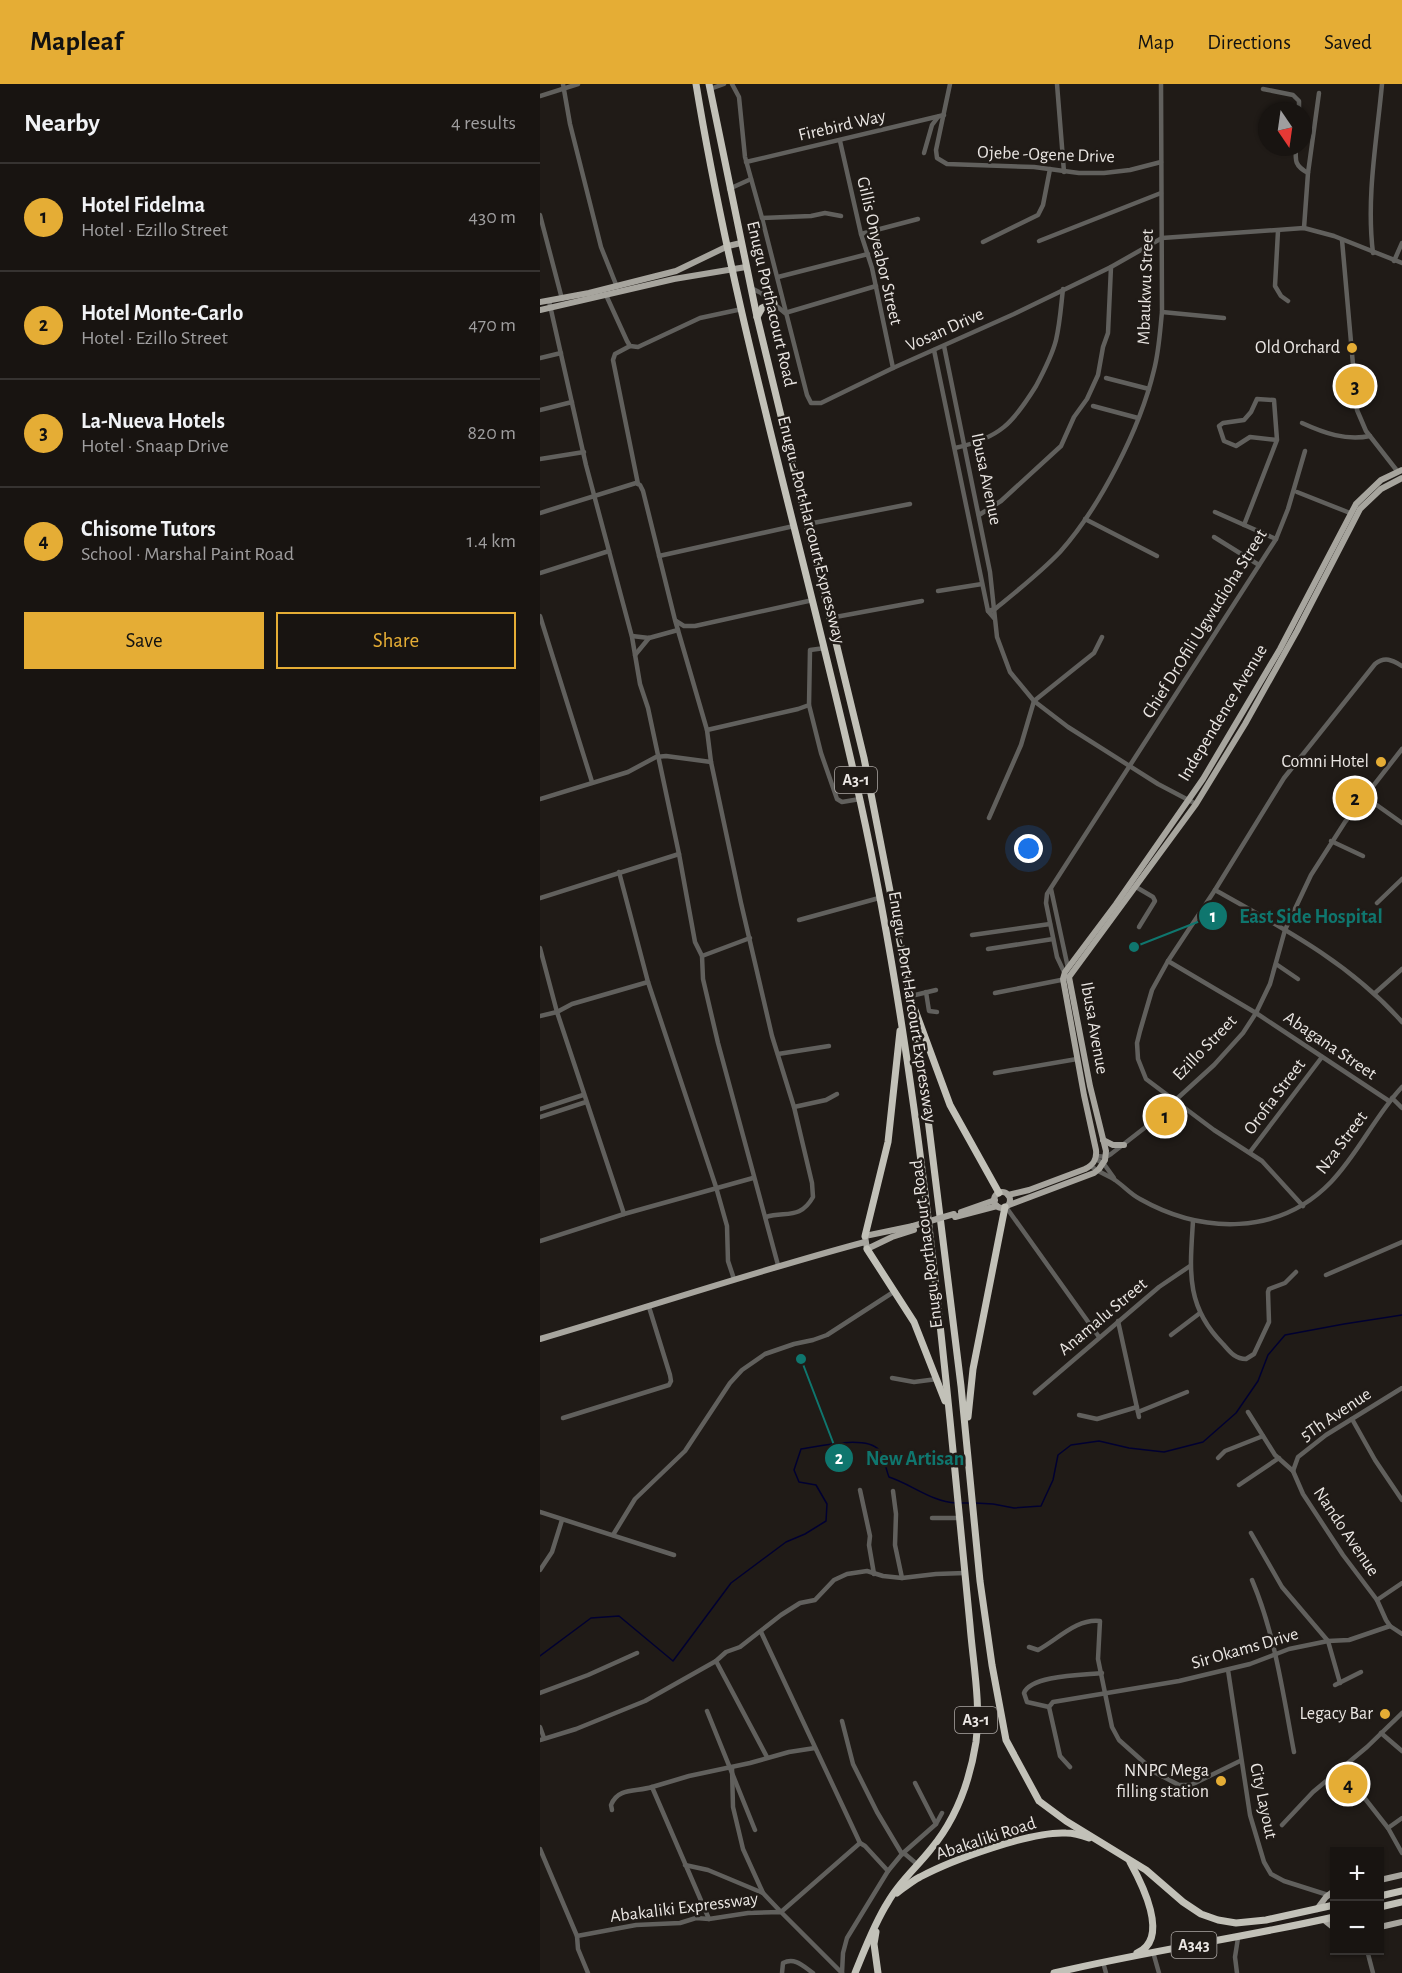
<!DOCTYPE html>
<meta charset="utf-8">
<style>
body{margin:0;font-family:"Alegreya Sans",sans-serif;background:#211d1a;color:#f1f3f6}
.controls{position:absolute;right:18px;bottom:18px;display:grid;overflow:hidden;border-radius:0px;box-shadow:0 2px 4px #0004}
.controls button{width:54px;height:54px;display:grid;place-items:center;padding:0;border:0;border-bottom:2px solid #363331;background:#181411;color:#f1f3f6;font:30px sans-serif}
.compass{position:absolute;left:718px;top:18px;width:54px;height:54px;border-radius:50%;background:#181411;box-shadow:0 2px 4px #0004;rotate:167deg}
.you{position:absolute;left:489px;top:765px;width:21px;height:21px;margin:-15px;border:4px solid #fff;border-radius:50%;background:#1a73e8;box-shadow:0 0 0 9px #1a73e833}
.badge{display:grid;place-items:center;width:39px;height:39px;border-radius:50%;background:#e5ad35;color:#111;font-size:20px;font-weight:700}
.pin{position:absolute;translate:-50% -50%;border:3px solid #fff;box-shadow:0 2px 6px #0006}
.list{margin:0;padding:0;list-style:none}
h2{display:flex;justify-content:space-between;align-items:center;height:78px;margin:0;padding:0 24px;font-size:26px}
h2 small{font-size:20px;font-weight:400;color:#9f9e9f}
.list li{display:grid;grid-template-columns:39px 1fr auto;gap:18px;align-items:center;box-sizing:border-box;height:108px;padding:0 24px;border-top:2px solid #363331}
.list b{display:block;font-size:22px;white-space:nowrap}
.list p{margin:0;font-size:20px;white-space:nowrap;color:#9f9e9f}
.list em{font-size:20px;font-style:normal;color:#9f9e9f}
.actions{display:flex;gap:12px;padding:18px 24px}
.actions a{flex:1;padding:14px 0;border:2px solid #e5ad35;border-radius:0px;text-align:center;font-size:21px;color:#e5ad35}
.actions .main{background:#e5ad35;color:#111}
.map{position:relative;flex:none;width:862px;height:1889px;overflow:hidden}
header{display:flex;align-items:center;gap:36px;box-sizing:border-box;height:84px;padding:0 30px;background:#e5ad35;color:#111}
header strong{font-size:28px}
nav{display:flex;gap:33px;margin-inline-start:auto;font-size:21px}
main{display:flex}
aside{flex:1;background:#181411}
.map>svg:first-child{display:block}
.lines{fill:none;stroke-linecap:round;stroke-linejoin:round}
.stream{stroke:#000031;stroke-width:1.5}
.minor{stroke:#61605d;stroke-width:4.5}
.major{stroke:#a7a59e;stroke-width:6}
.highway{stroke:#c2c1b8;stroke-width:7}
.major-bridge{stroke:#a7a59e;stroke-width:6}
.poi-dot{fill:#e5ad35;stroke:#201b17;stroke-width:2}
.labels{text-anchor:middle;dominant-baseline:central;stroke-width:5;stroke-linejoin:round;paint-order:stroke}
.shield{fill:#201b17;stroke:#ada9a6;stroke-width:1.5}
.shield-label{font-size:16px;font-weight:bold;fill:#eae6e3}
.street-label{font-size:18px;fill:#eae6e3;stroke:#201b17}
.poi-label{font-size:18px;fill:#eae6e3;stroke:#201b17;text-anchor:end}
.leader{fill:none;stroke:#0f766e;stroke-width:2}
.callout-dot{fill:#0f766e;stroke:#201b17;stroke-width:2}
.mark-label{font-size:18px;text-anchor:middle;font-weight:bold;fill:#fff}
.callout-label{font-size:20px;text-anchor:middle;font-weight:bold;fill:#0f766e;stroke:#201b17;stroke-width:5;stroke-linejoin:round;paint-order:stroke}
</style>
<header>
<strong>Mapleaf</strong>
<nav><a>Map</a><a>Directions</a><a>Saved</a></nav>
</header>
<main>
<aside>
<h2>Nearby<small>4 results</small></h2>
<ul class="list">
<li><span class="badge">1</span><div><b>Hotel Fidelma</b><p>Hotel · Ezillo Street</p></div><em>430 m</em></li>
<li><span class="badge">2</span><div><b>Hotel Monte-Carlo</b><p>Hotel · Ezillo Street</p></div><em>470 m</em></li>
<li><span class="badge">3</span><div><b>La-Nueva Hotels</b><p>Hotel · Snaap Drive</p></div><em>820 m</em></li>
<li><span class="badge">4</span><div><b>Chisome Tutors</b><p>School · Marshal Paint Road</p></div><em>1.4 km</em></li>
</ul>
<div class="actions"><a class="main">Save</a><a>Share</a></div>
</aside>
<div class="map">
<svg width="862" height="1889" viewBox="0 0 862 1889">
<rect width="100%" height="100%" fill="#201b17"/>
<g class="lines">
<g class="stream">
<path d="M420 1419H431"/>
<path d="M435 1419 453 1420 474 1424 501 1422 513 1396 518 1371 531 1361 559 1357 589 1364 624 1368 663 1358 696 1329 718 1297 728 1271 745 1251 804 1240 862 1231"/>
<path d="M0 1572 51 1534 79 1532 133 1577 191 1499 246 1458 265 1450 286 1437 287 1420 276 1401 259 1398 254 1386 261 1365C280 1362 326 1351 339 1366 344 1372 346 1386 349 1393 371 1400 392 1418 416 1419"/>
</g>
<g class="minor">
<path d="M23 0 30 40 61 163 77 203"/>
<path d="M192 0 199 13 205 73 222 134 267 311 271 319H281L353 284 474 230 571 183 622 154 764 144 794 152 862 179"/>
<path d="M410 0 396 66 397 74 407 80 494 83 539 89H564L590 86 621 78"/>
<path d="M517 0 524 88"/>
<path d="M170 5 184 0"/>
<path d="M723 5 753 11 759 17V27"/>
<path d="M0 12 38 0"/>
<path d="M300 57 321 150 332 184 353 284"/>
<path d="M756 63C755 77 755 82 768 89"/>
<path d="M384 69 392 41 398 33"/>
<path d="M206 78 404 31"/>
<path d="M189 105 211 95"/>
<path d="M0 131 22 215"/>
<path d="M222 134 271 132 285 129 301 132"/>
<path d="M764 144 768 89 779 9"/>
<path d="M738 147 735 202 741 212 748 217"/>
<path d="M321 150 378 135"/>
<path d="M802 156 817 326 826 347 858 388"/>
<path d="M499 157 621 109"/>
<path d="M443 158 498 131 503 121 510 85"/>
<path d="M833 169C826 113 837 55 842 0"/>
<path d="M854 177 862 159"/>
<path d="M238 193 328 170"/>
<path d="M211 204 221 209 245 229 336 202"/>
<path d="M66 211 87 257 90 262 98 263 160 234 202 225"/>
<path d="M9 217 46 381 92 553 100 600 108 624 139 770 155 858 162 872 163 895 178 959 238 1181"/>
<path d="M622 228 684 234"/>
<path d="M90 262 75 270 73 276 98 400"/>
<path d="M404 262 450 488 457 553 470 588 494 617 528 643 618 700 656 720"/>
<path d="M394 266 448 527 454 534"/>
<path d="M0 274 21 269"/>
<path d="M566 294 609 305"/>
<path d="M553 322 598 334"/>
<path d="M0 326 32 318"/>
<path d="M762 339C784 349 806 357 830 352"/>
<path d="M415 364C460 354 473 339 496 302 504 287 512 272 516 256 520 239 521 222 523 205"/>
<path d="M0 375 44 368"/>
<path d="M757 408 810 429"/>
<path d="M675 428 736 455"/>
<path d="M0 429 96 399 100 401 103 407 135 536 167 646 171 678 201 819 232 952 254 1023 272 1099 273 1113C260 1136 246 1127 226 1133"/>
<path d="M439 431 461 417 521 362 534 333 547 315 558 291 563 263 568 249 571 183"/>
<path d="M545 435 617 472"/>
<path d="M268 440 370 420"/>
<path d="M704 441 737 356 734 316 717 315 711 328 704 336 683 339 679 342 684 357 696 362 710 353 737 356"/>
<path d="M674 453 719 481"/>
<path d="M119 472 254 442"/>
<path d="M0 489 69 467"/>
<path d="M398 507 442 500"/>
<path d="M448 527 455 525C477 507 500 489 520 468 560 423 600 345 614 286 619 267 620 247 622 228L621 0"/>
<path d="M0 532 52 698"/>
<path d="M290 534 382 517"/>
<path d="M136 537 144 542H155L273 516"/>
<path d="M92 552 109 554 138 546"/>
<path d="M95 571 109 554"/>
<path d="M862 582C852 576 845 572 835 580L744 694 675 806C743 844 810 879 862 938"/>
<path d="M269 621 281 669 297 715 302 718 320 715"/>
<path d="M167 646 258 625 269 621 270 566 285 564"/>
<path d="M824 712 862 739"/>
<path d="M0 715 88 688 116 673 126 672 171 678"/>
<path d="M449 734 481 661 494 617 554 569 562 553"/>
<path d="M791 757 823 772"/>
<path d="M79 788 108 898 176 1103 187 1142 188 1177 194 1195"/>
<path d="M596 803 613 813 615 817 599 843"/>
<path d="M511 805 528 884"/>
<path d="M675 806 628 877 612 906 600 947 597 959 598 975 606 995 674 1046 722 1077 763 1122"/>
<path d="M0 814 139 770"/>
<path d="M837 819 862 795"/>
<path d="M259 836 339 814"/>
<path d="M432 851 510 840"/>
<path d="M0 864 17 928 84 1130"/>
<path d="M448 865 513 855"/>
<path d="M162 872 210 854"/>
<path d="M628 877 716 929 849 1017"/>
<path d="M736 880 758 895"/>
<path d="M525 890 517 873 506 819 507 810 736 455 748 425 765 367"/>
<path d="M386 908 389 927 397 928"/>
<path d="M455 909 526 895"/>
<path d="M835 909 862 885"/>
<path d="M371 912 396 906"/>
<path d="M0 932 17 928 32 920 108 898"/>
<path d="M238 970 289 962"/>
<path d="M455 989 537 975"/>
<path d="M852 1014 862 1024"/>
<path d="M254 1023 286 1016 297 1010"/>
<path d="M0 1025 43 1011"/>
<path d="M0 1033 46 1018"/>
<path d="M710 1068 782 973"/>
<path d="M557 1072 566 1073 571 1070 607 1042 674 981 703 949 716 929 730 900 745 846 771 791 805 738 862 665"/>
<path d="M556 1075 564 1080 574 1094"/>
<path d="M551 1082C558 1088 567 1091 575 1096 584 1102 590 1110 600 1115 662 1150 739 1152 791 1098 818 1070 835 1032 862 1003"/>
<path d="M466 1123 559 1253"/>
<path d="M653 1137C650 1186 645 1222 683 1260 690 1268 695 1275 706 1275L714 1270 729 1238 728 1208 729 1205 745 1199 756 1188"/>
<path d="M0 1157 84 1130 213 1094"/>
<path d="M786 1191 862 1158"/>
<path d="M578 1237 599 1333"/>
<path d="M631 1251 660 1229"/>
<path d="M352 1294 374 1298 397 1295"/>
<path d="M495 1309 619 1203 650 1182"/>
<path d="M598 1328 647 1308"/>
<path d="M708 1328 735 1371 753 1387"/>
<path d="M539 1331 557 1335 597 1323"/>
<path d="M23 1334 129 1301 131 1297 130 1291 109 1223"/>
<path d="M812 1335 835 1376 862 1416"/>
<path d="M678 1374 685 1367 723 1352"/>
<path d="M753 1387 763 1410 803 1471 837 1516 846 1536 850 1542 862 1550"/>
<path d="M753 1387 758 1373 786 1351 862 1304"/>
<path d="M699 1401 739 1374"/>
<path d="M320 1406 330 1452 329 1461 334 1490"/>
<path d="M353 1407 356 1430 355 1461 362 1494"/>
<path d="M0 1428 134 1471"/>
<path d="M392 1434H421"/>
<path d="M711 1449 742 1503 788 1557 800 1599"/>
<path d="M73 1451 95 1415 145 1367 190 1299 202 1286 225 1270 254 1260 273 1256 287 1251 355 1207"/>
<path d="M0 1486 12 1468 22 1436"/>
<path d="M712 1496C735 1550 743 1610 754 1668"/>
<path d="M837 1516 862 1499"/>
<path d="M221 1548 320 1759 325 1762 348 1787 362 1770H365L378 1781"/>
<path d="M489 1563 498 1566C517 1556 537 1534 560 1537L558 1575 572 1643 579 1656 616 1689 639 1701H651L700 1677"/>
<path d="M176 1577 227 1673"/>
<path d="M688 1586 710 1731 724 1778 731 1790 744 1797 788 1811"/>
<path d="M795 1601 821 1588"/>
<path d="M0 1609 48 1591 97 1569"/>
<path d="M509 1623 487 1618 484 1609C491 1591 544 1591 562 1589"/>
<path d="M167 1627 215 1746"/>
<path d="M302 1637 313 1680 337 1728 362 1770 396 1740 402 1729"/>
<path d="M0 1643 4 1654"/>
<path d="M841 1649 862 1667"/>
<path d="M0 1656 36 1645 105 1617 176 1577 186 1568 200 1563 241 1531 260 1519 275 1516 294 1496 307 1490 327 1487 343 1492 362 1494 396 1490 425 1489"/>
<path d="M530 1683 520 1672 509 1623 513 1618 639 1597 710 1580 749 1565 788 1557 809 1556 850 1542"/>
<path d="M192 1684 193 1723 203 1765 223 1809"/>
<path d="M801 1684 848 1744 862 1769"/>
<path d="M375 1699 396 1740"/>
<path d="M112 1703 149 1692 210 1679 249 1668 275 1664"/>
<path d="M72 1726 71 1721C78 1703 97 1708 112 1703L169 1835"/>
<path d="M742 1741 773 1708 827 1663 862 1629"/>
<path d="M848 1744 862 1734"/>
<path d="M0 1765 37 1852 38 1865 48 1889"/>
<path d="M145 1781 168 1786 223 1809 241 1828 320 1759"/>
<path d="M37 1852 96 1841 140 1839 156 1834 169 1835 208 1829 241 1828 302 1889"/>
<path d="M827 1866 833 1889"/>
<path d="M613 1868 619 1889"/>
<path d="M563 1878 566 1889"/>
<path d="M242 1889 243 1879C255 1873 263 1882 273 1889"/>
<path d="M302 1889 303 1869 307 1854 348 1787"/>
<path d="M697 1889 695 1873 698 1854"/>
</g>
<g class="major">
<path d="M0 218 49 209 136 187 188 162 201 159"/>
<path d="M0 226 134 195 206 183"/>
<path d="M563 1056 573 1061H584"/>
<circle cx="462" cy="1116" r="8"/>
<path d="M468 1111 489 1106 545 1085C553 1081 557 1076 556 1066L544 1011 523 895 525 888 576 820 663 695 740 565 816 420 841 396 862 386"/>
<path d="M469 1121 554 1089 559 1085 565 1076 566 1067 550 1002 529 893 656 720 705 640 757 547 820 425 841 405 862 394"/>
<path d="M421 1128 455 1116"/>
<path d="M415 1133 457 1122"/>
<path d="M373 1142 325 1152 327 1165 352 1153 374 1146"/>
<path d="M0 1255C109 1223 216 1187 325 1158"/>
<path d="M840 1796 862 1791"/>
<path d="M777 1825 786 1813 794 1807"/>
<path d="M784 1836 794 1844"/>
<path d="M840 1843 862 1838"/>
</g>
<g class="highway">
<path d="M156 0C196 242 267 477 320 716 365 920 389 1128 410 1336 416 1404 423 1472 430 1541 433 1579 441 1620 436 1658 430 1696 416 1735 391 1765 377 1783 359 1798 348 1818 334 1840 325 1865 315 1889"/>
<path d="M169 0 217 233 324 674 371 914 385 1011 421 1302 440 1497 452 1581 466 1656 499 1717 526 1737 606 1786 643 1818 661 1830 678 1836 696 1839 726 1836 794 1821"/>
<path d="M217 233 222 224 234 219"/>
<path d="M375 926 410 1021 459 1109"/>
<path d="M325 1152 348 1058 360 947"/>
<path d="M327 1165 374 1238 405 1317"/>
<path d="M428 1333 433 1285 465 1123"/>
<path d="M590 1778C601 1798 631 1855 597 1869"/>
<path d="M357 1809C365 1803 372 1797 380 1793 412 1776 491 1747 526 1749 534 1749 541 1751 549 1754"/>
<path d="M840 1812 862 1807"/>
<path d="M840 1823 862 1818"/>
<path d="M336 1848 334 1860 338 1889"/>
<path d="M514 1889C607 1867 701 1854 794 1833"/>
</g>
<path class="major-bridge" d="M373 1142 414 1130"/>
</g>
<g class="poi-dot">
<circle cx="812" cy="264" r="6"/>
<circle cx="841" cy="678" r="6"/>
<circle cx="845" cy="1630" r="6"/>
<circle cx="681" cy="1697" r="6"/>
</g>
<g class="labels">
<g class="shield">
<rect x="295" y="683" width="42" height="26" rx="4.5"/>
<rect x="415" y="1623" width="42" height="26" rx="4.5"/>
<rect x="631.5" y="1848" width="45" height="26" rx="4.5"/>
</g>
<g class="shield-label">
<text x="316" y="696">A3-1</text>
<text x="436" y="1636">A3-1</text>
<text x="654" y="1861">A343</text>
</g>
<g class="street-label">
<text transform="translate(302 42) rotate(-13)">Firebird Way</text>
<text transform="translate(506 71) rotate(2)">Ojebe -Ogene Drive</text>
<text transform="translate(339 167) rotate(77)">Gillis Onyeabor Street</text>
<text transform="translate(606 203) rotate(-88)">Mbaukwu Street</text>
<text transform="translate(231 220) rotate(77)">Enugu Porthacourt Road</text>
<text transform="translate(405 246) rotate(-24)">Vosan Drive</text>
<text transform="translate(446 395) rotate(78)">Ibusa Avenue</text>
<text transform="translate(271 446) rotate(76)">Enugu - Port Harcourt Expressway</text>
<text transform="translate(665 540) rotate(-58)">Chief Dr.Ofili Ugwudioha Street</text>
<text transform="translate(683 629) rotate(-59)">Independence Avenue</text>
<text transform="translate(372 923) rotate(81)">Enugu - Port Harcourt Expressway</text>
<text transform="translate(554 944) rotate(80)">Ibusa Avenue</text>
<text transform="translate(790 962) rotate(34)">Abagana Street</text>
<text transform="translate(665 964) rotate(-46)">Ezillo Street</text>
<text transform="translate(735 1013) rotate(-53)">Orofia Street</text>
<text transform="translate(802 1059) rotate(-53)">Nza Street</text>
<text transform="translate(387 1160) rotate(-97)">Enugu Porthacourt Road</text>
<text transform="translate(563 1233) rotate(-40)">Anamalu Street</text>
<text transform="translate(796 1331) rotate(-34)">5Th Avenue</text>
<text transform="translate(806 1448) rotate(56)">Nando Avenue</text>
<text transform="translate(705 1565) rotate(-16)">Sir Okams Drive</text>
<text transform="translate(723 1717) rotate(78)">City Layout</text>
<text transform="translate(446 1755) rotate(-18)">Abakaliki Road</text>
<text transform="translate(144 1824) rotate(-7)">Abakaliki Expressway</text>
</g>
<g class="poi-label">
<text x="800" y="264">Old Orchard</text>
<text x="829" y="678">Comni Hotel</text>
<text x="833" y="1630">Legacy Bar</text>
<text x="669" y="1687">NNPC Mega<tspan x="669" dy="21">filling station</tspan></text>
</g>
</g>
<path class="leader" d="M594 863L673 832M261 1275L299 1374"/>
<g class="callout-dot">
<circle cx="594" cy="863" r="6"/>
<circle cx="261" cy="1275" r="6"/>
<circle cx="673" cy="832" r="15"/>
<circle cx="299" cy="1374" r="15"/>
</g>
<g class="mark-label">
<text x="673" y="838">1</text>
<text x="299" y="1380">2</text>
</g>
<g class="callout-label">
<text x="771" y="839">East Side Hospital</text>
<text x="375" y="1381">New Artisan</text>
</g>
</svg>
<div class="controls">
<button>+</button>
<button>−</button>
</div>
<svg class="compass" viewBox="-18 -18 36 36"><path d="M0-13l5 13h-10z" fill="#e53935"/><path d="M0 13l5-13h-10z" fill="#9f9e9f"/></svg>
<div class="you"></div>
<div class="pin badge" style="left:625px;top:1032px">1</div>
<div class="pin badge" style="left:815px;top:714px">2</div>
<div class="pin badge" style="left:815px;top:302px">3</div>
<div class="pin badge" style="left:808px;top:1700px">4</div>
</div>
</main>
